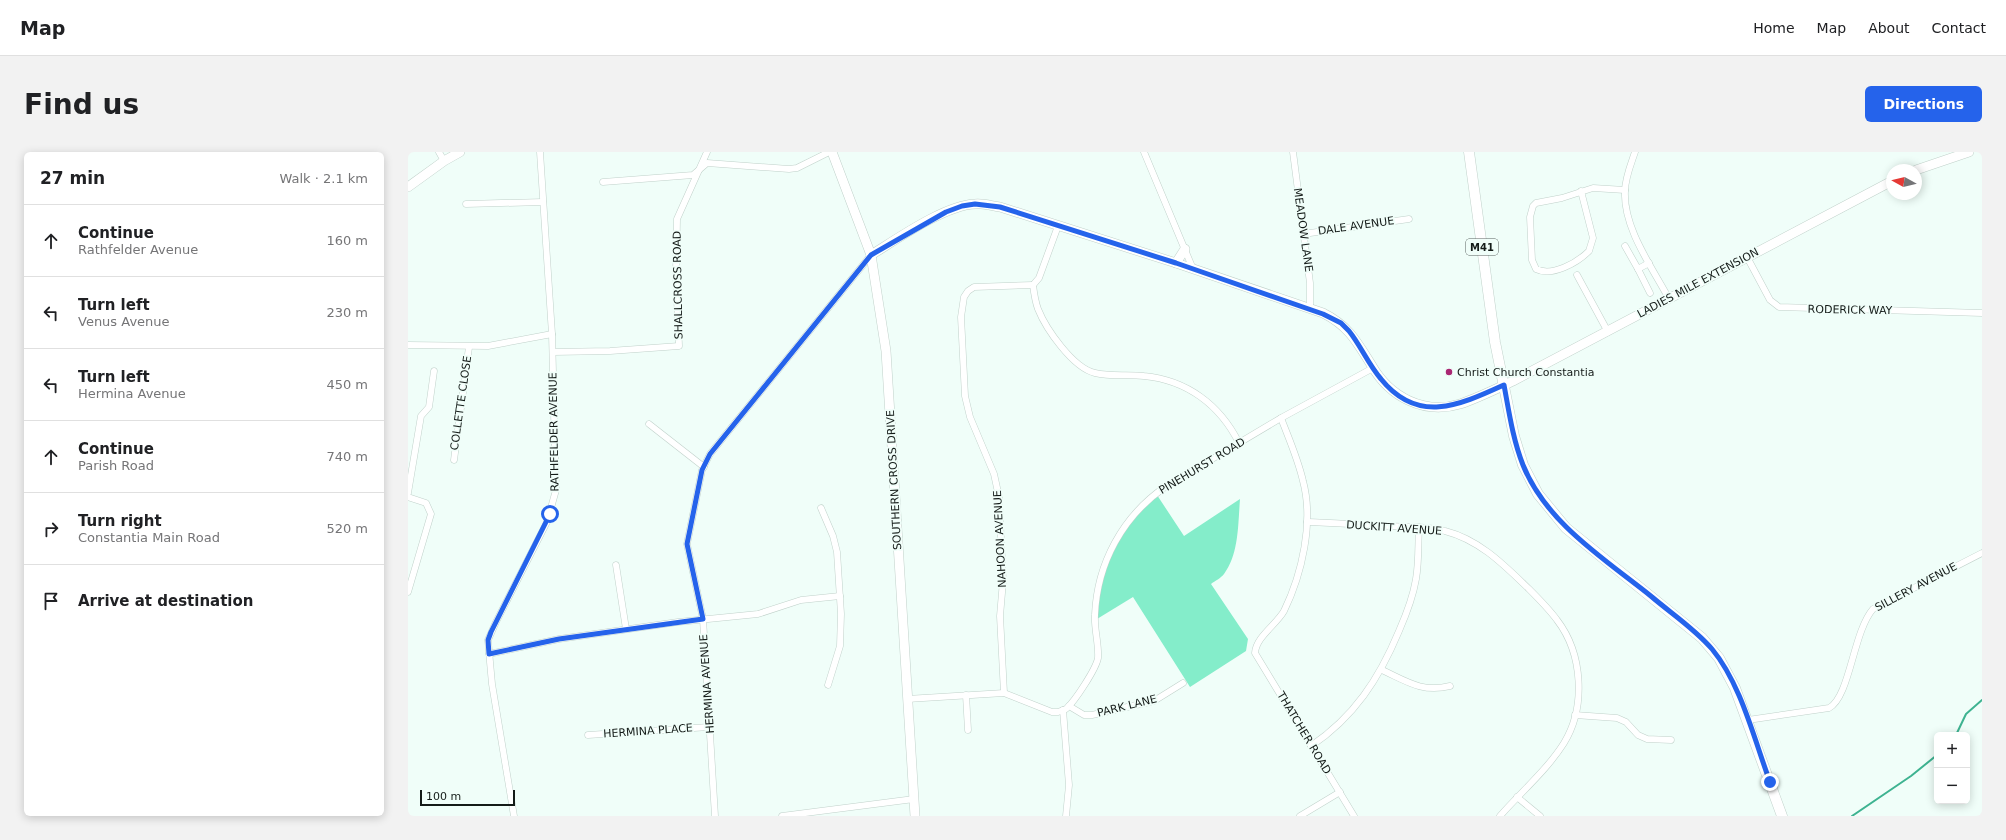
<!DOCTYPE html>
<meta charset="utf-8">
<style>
body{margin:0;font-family:"DejaVu Sans",sans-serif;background:#f2f2f2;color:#202124}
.controls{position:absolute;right:12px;bottom:12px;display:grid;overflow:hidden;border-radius:6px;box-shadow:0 2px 10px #0003}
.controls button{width:36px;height:36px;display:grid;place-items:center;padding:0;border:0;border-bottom:1px solid #e0e0e0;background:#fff;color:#202124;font:20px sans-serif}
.compass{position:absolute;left:1478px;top:12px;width:36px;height:36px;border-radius:50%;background:#fff;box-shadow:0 2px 10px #0003;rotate:278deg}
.scale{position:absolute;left:12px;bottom:10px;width:95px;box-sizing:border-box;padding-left:4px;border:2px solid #141b18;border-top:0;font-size:11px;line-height:14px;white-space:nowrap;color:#141b18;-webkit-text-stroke:3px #f0fef9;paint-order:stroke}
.stop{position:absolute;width:12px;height:12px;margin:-9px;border:3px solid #2563eb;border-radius:50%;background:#fff}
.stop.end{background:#2563eb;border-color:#fff;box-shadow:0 1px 4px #0008}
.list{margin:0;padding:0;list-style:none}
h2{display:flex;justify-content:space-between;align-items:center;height:52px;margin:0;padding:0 16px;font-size:17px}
h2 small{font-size:13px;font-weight:400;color:#757577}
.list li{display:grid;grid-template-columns:26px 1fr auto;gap:12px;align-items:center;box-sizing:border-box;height:72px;padding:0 16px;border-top:1px solid #e0e0e0}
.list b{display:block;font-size:15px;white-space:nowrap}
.list p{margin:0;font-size:13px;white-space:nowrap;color:#757577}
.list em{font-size:13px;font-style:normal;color:#757577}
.icon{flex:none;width:22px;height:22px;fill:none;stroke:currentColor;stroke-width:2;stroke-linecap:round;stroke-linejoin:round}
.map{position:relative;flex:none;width:1574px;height:664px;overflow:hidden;border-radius:6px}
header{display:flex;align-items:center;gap:24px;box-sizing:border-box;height:56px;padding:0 20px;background:#fff;border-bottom:1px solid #e0e0e0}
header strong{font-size:19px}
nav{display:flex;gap:22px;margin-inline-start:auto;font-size:14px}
.intro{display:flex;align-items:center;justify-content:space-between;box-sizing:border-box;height:96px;padding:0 24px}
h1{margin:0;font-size:28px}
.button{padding:10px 18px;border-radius:6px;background:#2563eb;color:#fff;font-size:14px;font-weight:700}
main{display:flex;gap:24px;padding:0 24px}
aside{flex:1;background:#fff;border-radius:6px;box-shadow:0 2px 10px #0003}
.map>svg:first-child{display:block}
.green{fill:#84edca}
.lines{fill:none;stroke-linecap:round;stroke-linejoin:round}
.stream{stroke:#3eb391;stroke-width:2}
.street-casing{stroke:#c0d1ca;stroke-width:7}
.secondary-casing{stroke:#c0d1ca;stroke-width:10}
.primary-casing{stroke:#c0d1ca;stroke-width:11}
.street{stroke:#fff;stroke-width:6}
.secondary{stroke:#fff;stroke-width:9}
.primary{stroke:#fff;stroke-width:10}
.route{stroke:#2563eb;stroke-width:5}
.poi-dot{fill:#a92773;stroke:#f0fef9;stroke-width:1.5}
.labels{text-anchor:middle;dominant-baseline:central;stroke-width:3.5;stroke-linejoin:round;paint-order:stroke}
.shield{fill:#f0fef9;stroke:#565f5c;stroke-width:1}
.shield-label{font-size:10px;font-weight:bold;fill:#141b18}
.street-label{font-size:11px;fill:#141b18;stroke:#f0fef9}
.poi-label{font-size:11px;fill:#141b18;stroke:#f0fef9;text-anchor:start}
</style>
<header>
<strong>Map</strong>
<nav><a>Home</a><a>Map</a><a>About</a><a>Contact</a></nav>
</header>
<div class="intro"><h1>Find us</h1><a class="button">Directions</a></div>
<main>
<aside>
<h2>27 min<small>Walk · 2.1 km</small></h2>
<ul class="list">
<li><svg class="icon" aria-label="ahead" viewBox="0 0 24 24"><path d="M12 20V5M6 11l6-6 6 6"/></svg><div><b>Continue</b><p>Rathfelder Avenue</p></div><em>160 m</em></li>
<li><svg class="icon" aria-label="left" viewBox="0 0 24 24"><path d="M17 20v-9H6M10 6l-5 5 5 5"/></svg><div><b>Turn left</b><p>Venus Avenue</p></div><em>230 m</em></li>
<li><svg class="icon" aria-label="left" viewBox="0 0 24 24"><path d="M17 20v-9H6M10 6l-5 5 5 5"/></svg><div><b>Turn left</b><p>Hermina Avenue</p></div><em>450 m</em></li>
<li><svg class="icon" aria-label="ahead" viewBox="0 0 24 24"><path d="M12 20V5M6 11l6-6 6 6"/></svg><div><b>Continue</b><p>Parish Road</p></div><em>740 m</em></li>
<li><svg class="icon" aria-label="right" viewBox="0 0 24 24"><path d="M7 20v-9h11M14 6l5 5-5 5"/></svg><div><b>Turn right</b><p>Constantia Main Road</p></div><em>520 m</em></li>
<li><svg class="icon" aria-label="arrive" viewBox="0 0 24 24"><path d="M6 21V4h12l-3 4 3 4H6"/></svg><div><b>Arrive at destination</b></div></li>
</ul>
</aside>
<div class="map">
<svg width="1574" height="664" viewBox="0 0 1574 664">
<rect width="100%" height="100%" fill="#f0fef9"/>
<path class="green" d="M749 343 776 384 832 347C830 372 831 402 816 422 813 426 807 429 803 432L840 487 838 499 782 535 725 445 689 467C692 432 701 393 725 366 732 358 741 350 749 343Z"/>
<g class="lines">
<g class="stream">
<path d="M1548 583 1558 562 1574 548"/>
<path d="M1444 664 1503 624 1529 603"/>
</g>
<g class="street-casing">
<g id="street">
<path d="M31 0 36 9"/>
<path d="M736 0 785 117"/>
<path d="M885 0 902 131V156"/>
<path d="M1227 0C1223 12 1217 26 1217 39 1215 76 1244 115 1261 147"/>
<path d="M195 30 285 23 299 11 381 17 389 16 421 0"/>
<path d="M1173 39 1185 86 1181 99C1169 111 1144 125 1128 117L1124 108 1122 65 1125 54 1128 51 1154 46 1185 36 1217 38"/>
<path d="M58 52 135 50"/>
<path d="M895 82 1001 67"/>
<path d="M1217 94 1230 117 1241 111"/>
<path d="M1339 105 1362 148 1371 155 1574 161"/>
<path d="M1230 117 1242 141"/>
<path d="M1169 123 1200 180"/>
<path d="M625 133C626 141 627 149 630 157 638 177 665 216 687 221 703 225 720 222 736 224 779 228 812 253 831 291"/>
<path d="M625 133 631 126 650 74"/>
<path d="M0 193 80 194 144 182"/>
<path d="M145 200 202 199 271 194 268 121 269 67 299 0"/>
<path d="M873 266C881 287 890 307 895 329 906 370 894 422 876 459 868 473 848 485 847 501L946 664"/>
<path d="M241 272 296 315"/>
<path d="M46 308 61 195"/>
<path d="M0 341 13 264 21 255 26 219"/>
<path d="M0 345 18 351 23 362 0 440"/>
<path d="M413 356 425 384 429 400 433 462 432 494 420 533"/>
<path d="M899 370C927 371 955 373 983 374 1001 375 1020 374 1037 379 1072 388 1096 413 1121 437 1131 447 1141 457 1149 468 1175 502 1178 555 1156 591 1139 618 1113 640 1092 664"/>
<path d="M208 413 218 477"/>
<path d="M81 502 151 487 270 470 350 462 393 448 432 444"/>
<path d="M974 518C998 529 1014 541 1042 534"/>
<path d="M596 541 592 464 595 429 591 345 586 322 562 265 557 244 553 165 556 145 560 139 566 135 625 133"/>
<path d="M558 543 560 578"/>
<path d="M499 547 596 541 644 560H650L658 557C667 549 688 517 690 506 691 492 686 477 687 463 689 411 715 364 757 335L873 266 965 216"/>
<path d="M661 554 676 563H684L746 549 775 531"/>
<path d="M655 558 661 633 658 664"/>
<path d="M1167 563 1209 566 1218 570 1230 583 1239 587 1263 588"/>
<path d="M1340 568 1421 556C1442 545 1445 480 1465 457L1574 401"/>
<path d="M180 583 301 575"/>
<path d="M903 594C946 565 971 527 991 479 998 463 1005 445 1008 427 1011 410 1010 392 1011 375"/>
<path d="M1109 645 1132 664"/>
<path d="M106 664 84 532 80 488 88 470 139 370 148 338 144 182 132 0"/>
<path d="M307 664 295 467 279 392 294 318 302 302 463 103"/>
<path d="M374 664 506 647"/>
<path d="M892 664 932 640"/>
</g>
</g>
<g class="secondary-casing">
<g id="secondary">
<path d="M424 0 463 103 478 199 507 664"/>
<path d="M1508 18 1561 0"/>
<path d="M0 35 36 9 52 0"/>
<path d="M463 103C489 87 537 53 567 52 575 51 584 54 592 55L768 111 915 161C941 174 949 190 964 214 982 245 1016 263 1052 252 1070 246 1088 237 1105 229L1484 29"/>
<path d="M768 111 777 97"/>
</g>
</g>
<g class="primary-casing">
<path id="primary" d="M1061 0 1087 190 1106 284 1115 313 1130 342 1158 376 1294 486 1311 506 1327 536 1374 664"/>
</g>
<use href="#street" class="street"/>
<use href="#secondary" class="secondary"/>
<use href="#primary" class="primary"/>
</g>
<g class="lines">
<path class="route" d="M142 362 83 480 80 488 81 502 151 487 295 467 279 392 294 318 302 302 463 103 538 60 554 54 567 52 592 55 768 111 915 162 933 171 941 179C953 194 960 212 973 227 1010 273 1052 253 1096 233 1101 260 1105 288 1115 313 1138 371 1198 408 1244 445 1264 462 1287 477 1304 497 1333 532 1346 587 1362 630"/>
</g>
<circle class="poi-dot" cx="1041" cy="220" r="4"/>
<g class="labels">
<rect class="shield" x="1058" y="87" width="32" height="16" rx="3"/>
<g class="shield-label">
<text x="1074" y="95">M41</text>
</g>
<g class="street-label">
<text transform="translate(948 74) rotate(-8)">DALE AVENUE</text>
<text transform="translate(895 78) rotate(82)">MEADOW LANE</text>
<text transform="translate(1290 131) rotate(-28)">LADIES MILE EXTENSION</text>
<text transform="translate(270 133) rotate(-91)">SHALLCROSS ROAD</text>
<text transform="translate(1442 158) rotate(1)">RODERICK WAY</text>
<text transform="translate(53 251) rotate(-82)">COLLETTE CLOSE</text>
<text transform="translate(146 280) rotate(-91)">RATHFELDER AVENUE</text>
<text transform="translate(794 314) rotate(-31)">PINEHURST ROAD</text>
<text transform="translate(486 328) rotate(-93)">SOUTHERN CROSS DRIVE</text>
<text transform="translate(986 376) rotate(4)">DUCKITT AVENUE</text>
<text transform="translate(592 387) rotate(-93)">NAHOON AVENUE</text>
<text transform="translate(1508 435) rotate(-28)">SILLERY AVENUE</text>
<text transform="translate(299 532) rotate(-94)">HERMINA AVENUE</text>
<text transform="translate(719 554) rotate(-14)">PARK LANE</text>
<text transform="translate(240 579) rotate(-4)">HERMINA PLACE</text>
<text transform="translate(896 581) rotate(59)">THATCHER ROAD</text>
</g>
<g class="poi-label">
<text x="1049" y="220">Christ Church Constantia</text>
</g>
</g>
</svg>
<div class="controls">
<button>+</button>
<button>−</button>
</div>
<svg class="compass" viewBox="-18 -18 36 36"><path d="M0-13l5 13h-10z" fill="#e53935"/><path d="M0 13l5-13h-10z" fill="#757577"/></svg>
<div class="scale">100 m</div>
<div class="stop" style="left:142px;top:362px"></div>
<div class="stop end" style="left:1362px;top:630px"></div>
</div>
</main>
